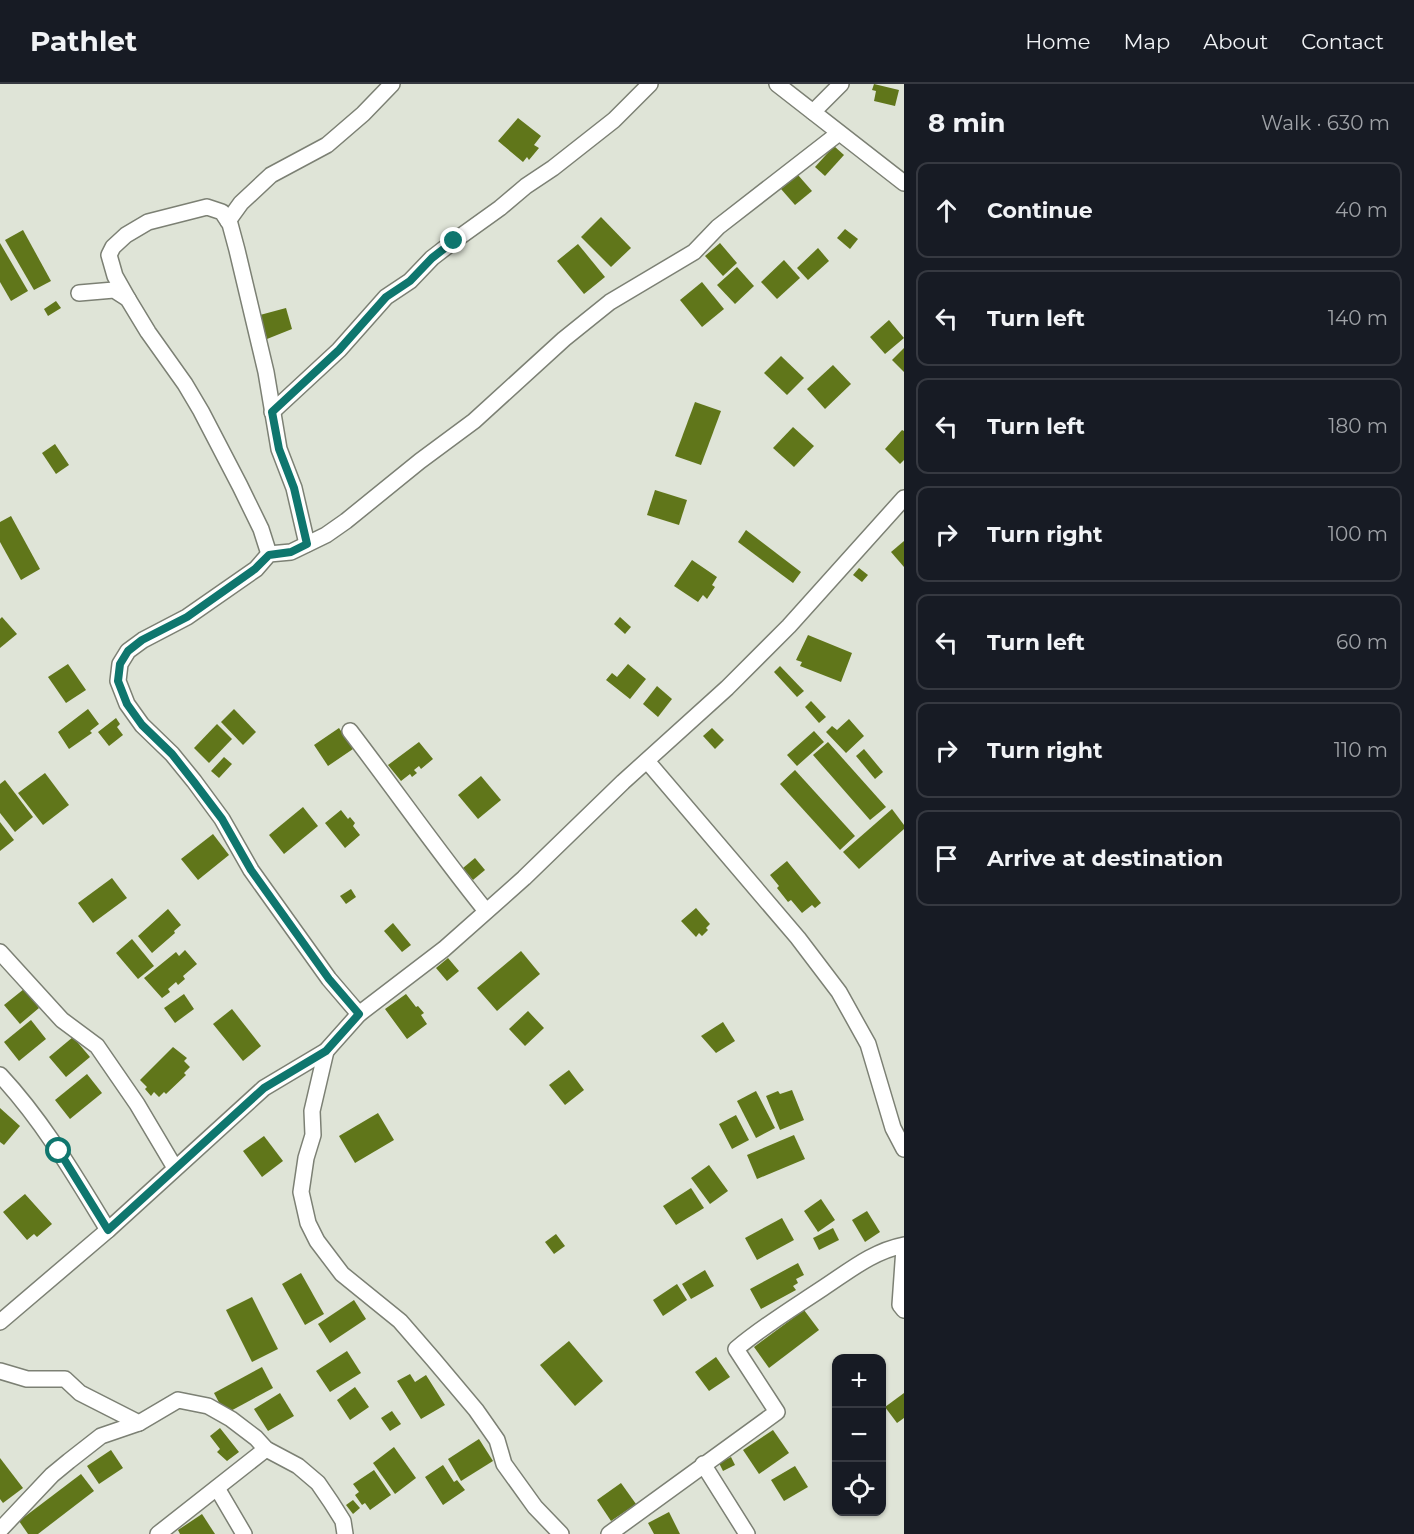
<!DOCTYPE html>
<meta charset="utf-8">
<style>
body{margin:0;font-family:Montserrat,sans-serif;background:#20242c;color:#f1f3f6}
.controls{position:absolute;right:18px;bottom:18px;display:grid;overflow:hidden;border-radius:12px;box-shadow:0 2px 4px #0004}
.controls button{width:54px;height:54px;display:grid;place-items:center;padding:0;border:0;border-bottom:2px solid #363941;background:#171b24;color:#f1f3f6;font:30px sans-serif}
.stop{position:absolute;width:18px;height:18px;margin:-14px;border:4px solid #0f766e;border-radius:50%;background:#fff}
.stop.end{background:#0f766e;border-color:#fff;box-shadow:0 2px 6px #0008}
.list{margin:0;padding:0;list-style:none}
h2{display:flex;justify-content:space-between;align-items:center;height:78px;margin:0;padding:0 24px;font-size:26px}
h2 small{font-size:20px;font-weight:400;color:#9ea1a6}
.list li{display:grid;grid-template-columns:39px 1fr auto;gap:18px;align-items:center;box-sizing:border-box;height:96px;margin:0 12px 12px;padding:0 12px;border:2px solid #363941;border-radius:12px}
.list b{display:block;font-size:22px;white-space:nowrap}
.list em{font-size:20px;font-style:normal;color:#9ea1a6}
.icon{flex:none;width:33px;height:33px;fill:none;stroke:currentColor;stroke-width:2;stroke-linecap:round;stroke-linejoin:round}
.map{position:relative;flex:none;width:904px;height:1450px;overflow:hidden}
header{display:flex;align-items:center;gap:36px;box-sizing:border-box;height:84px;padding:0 30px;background:#171b24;border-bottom:2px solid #363941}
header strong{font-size:28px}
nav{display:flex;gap:33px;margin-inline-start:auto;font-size:21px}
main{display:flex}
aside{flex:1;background:#171b24}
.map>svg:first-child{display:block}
.building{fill:#60761a}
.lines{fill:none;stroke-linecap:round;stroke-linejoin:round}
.street-casing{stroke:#7c8074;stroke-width:18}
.street{stroke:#fff;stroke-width:15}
.route{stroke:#0f766e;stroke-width:8}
</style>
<header>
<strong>Pathlet</strong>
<nav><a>Home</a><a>Map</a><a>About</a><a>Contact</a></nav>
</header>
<main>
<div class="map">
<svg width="904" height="1450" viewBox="0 0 904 1450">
<rect width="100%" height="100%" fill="#dfe4d7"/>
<g class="building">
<path d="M874 0 899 6 895 22 874 17 876 7 872 6Z"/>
<path d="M518 34 541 52 534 61 539 64 529 76 527 73 523 78 498 57Z"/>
<path d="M834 62 844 71 825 92 815 83Z"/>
<path d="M798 91 812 107 795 121 781 105Z"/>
<path d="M601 133 631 164 611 183 581 153Z"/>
<path d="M845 145 858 155 850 165 837 154Z"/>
<path d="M23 146 51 197 34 206 5 156Z"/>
<path d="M0 159 28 207 11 217 0 198Z"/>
<path d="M720 159 737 179 723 192 705 172Z"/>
<path d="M578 160 605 193 584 210 557 177Z"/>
<path d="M818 164 829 177 808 196 797 184Z"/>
<path d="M784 176 800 194 777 215 761 198Z"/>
<path d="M737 183 754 202 735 220 717 201Z"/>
<path d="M702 198 724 225 702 243 680 216Z"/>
<path d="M56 217 61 224 48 232 44 225Z"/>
<path d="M286 224 292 245 267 255 260 231Z"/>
<path d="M889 236 904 254 885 270 870 253Z"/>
<path d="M904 264V288L892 276Z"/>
<path d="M781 272 804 294 787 311 764 289Z"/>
<path d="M833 281 851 300 825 325 807 305Z"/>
<path d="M695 318 721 327 701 381 675 372Z"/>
<path d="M793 343 814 362 794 383 773 364Z"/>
<path d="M902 346 904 347V376L900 380 885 365Z"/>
<path d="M55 360 69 381 56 390 42 369Z"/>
<path d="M655 406 687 416 679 441 647 431Z"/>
<path d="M11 432 40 485 21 496 0 458V438Z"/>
<path d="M746 446 801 488 793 499 738 458Z"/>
<path d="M904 457V483L891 468Z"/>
<path d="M692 476 717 493 712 501 715 503 707 515 703 511 698 518 674 502Z"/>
<path d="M859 484 868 491 862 498 853 491Z"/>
<path d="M2 533 17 550 0 564V535Z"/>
<path d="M620 533 631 543 625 550 614 540Z"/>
<path d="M808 551 852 569 841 598 800 582 802 578 796 576Z"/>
<path d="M68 580 86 606 66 619 48 593Z"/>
<path d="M628 580 646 595 630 615 606 596 612 589 617 593Z"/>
<path d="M780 582 804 607 797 613 774 588Z"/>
<path d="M657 602 672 615 658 633 643 620Z"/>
<path d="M811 617 826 633 819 639 805 623Z"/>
<path d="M88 625 99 640 90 647 92 649 69 665 58 648Z"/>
<path d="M234 625 256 648 243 661 221 638Z"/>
<path d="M116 634 120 640 117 643 123 651 109 662 98 648Z"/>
<path d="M849 635 864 652 846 669 826 648 832 642 837 646Z"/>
<path d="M217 640 232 655 209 679 194 664Z"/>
<path d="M339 644 353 665 328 682 314 661Z"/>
<path d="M712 644 724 656 715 665 703 652Z"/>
<path d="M814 647 824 658 797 682 787 671Z"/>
<path d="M419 658 433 675 421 685 419 682 414 686 417 689 412 693 410 690 401 697 388 681Z"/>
<path d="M828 658 886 723 870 736 813 671Z"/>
<path d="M864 665 883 688 875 695 856 672Z"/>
<path d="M224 673 232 680 219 694 211 687Z"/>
<path d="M795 686 855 752 840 766 780 700Z"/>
<path d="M45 689 69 721 43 741 18 709Z"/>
<path d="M481 692 501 716 478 735 458 711Z"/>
<path d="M5 696 33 733 15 748 0 729V700Z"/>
<path d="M303 723 318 742 284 770 269 751Z"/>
<path d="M892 725 904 741V745L859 785 843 768Z"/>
<path d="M341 726 348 735 350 733 355 739 353 742 360 751 345 764 325 739Z"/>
<path d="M0 738 14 756 0 767Z"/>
<path d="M213 750 229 771 198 796 181 775Z"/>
<path d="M475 774 485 786 473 796 463 784Z"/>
<path d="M787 777 821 819 815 824 812 821 802 829 791 816 788 818 777 804 779 802 770 791Z"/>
<path d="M112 794 127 814 93 839 78 819Z"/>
<path d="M351 805 356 813 346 820 340 812Z"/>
<path d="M696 824 710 840 706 844 708 846 702 852 699 849 696 853 681 837Z"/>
<path d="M168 825 181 841 174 847 175 849 152 869 138 852Z"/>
<path d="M393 839 411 861 402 868 384 847Z"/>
<path d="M132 855 154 882 138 895 116 869Z"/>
<path d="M185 866 197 880 183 892 185 895 178 901 176 898 168 905 170 908 162 914 144 894 176 868 179 872Z"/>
<path d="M521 867 540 890 497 927 477 904Z"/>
<path d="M448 874 459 887 447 897 436 884Z"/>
<path d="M24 905 39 924 20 940 4 921Z"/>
<path d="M184 910 194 925 175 939 164 924Z"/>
<path d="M406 910 416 923 418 922 424 929 421 931 427 940 407 955 385 925Z"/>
<path d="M232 925 261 962 243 977 213 940Z"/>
<path d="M528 927 544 944 525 962 509 945Z"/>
<path d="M31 936 46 955 19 977 4 958Z"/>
<path d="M723 938 735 957 716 969 701 952Z"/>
<path d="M73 953 90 973 66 993 49 973Z"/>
<path d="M173 963 187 974 184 977 190 983 184 989 186 991 166 1010 164 1008 159 1013 154 1008 151 1012 145 1005 147 1003 140 996Z"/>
<path d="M569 986 584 1006 565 1021 549 1001Z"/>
<path d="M87 990 102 1009 70 1035 55 1016Z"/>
<path d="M792 1006 804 1036 780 1046 766 1012 778 1007 780 1010Z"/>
<path d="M756 1007 775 1044 756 1054 737 1017Z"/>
<path d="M0 1024 20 1042 4 1061 0 1058Z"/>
<path d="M378 1029 394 1056 355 1079 339 1052Z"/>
<path d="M736 1031 749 1056 732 1065 719 1040Z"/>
<path d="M794 1051 805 1075 757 1095 747 1071Z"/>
<path d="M264 1052 283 1077 262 1093 243 1067Z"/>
<path d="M709 1081 728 1107 710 1120 691 1094Z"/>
<path d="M691 1104 704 1124 676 1141 663 1122Z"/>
<path d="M25 1110 52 1140 37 1153 34 1150 27 1156 3 1128Z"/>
<path d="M821 1115 835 1136 818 1148 804 1127Z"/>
<path d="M867 1127 880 1148 865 1158 852 1136Z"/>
<path d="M782 1134 794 1156 757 1176 745 1154Z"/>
<path d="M833 1144 839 1156 819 1166 813 1154Z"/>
<path d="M556 1150 565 1162 554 1170 545 1158Z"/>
<path d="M798 1179 804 1191 796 1195 798 1199 793 1202 796 1206 761 1225 750 1205Z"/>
<path d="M705 1186 714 1202 691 1215 682 1200Z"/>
<path d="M301 1189 324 1230 305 1241 282 1200Z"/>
<path d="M677 1200 687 1216 663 1232 653 1216Z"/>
<path d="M252 1213 278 1265 252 1278 226 1226Z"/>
<path d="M354 1216 366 1235 330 1259 318 1240Z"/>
<path d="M804 1226 819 1246 769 1284 754 1263Z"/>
<path d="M569 1257 603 1297 575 1322 540 1281Z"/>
<path d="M347 1267 361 1289 330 1308 316 1287Z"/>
<path d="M716 1273 730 1293 709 1307 695 1288Z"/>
<path d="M262 1283 273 1304 225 1330 214 1309Z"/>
<path d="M410 1290 415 1298 426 1291 445 1321 421 1335 397 1297Z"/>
<path d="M355 1303 369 1323 350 1336 337 1316Z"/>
<path d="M280 1309 294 1332 268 1347 254 1325Z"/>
<path d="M904 1309V1334L897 1339 885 1323Z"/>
<path d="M392 1327 401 1340 390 1347 381 1334Z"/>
<path d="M220 1344 239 1368 227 1377 217 1368 220 1365 210 1352Z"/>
<path d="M773 1346 789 1369 759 1390 743 1366Z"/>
<path d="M479 1355 493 1377 461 1397 448 1375Z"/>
<path d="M394 1363 416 1394 395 1410 373 1379Z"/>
<path d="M111 1366 123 1384 99 1400 87 1382Z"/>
<path d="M731 1373 735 1381 723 1387 719 1379Z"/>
<path d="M0 1374 23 1404 3 1419 0 1415Z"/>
<path d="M443 1381 454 1398 457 1396 465 1406 443 1421 425 1393Z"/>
<path d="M795 1382 808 1403 784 1417 771 1396Z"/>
<path d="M374 1386 391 1411 370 1426 365 1419 362 1421 355 1411 359 1408 353 1400Z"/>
<path d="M81 1390 94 1407 38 1450H28L19 1437Z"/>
<path d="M621 1399 636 1420 611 1437 597 1416Z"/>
<path d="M353 1416 360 1424 353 1430 346 1421Z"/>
<path d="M669 1428 680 1450H654L648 1439Z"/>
<path d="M202 1430 215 1450H180L178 1446Z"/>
</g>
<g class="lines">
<g class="street-casing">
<g id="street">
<path d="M777 0 904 99"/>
<path d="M813 28 841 0"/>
<path d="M228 137 241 119 271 91 327 61 363 30 392 0"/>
<path d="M79 209 114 206 128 215 148 248 185 300 201 327 240 402 261 445 269 470"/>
<path d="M128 215 115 192 109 171 113 163 126 151 148 138 207 123 222 128 230 140 237 166 266 288 279 365 294 404 307 460"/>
<path d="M272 328 339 266 386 213 410 197 432 174 454 157 500 124 526 102 553 84 614 36 650 0"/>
<path d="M350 647C396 707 439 769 486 827"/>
<path d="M647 677 798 854 839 908 868 960 893 1044 904 1065"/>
<path d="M0 868 62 936 97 962 137 1020 175 1084"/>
<path d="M359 930 329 895 251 786 222 735 194 697 172 670 142 641 127 620 118 597 120 580 128 567 143 556 187 533 256 485 269 470 291 468 326 451 346 437 420 377 474 337 564 255 610 218 694 168 718 143 839 49"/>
<path d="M326 967 312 1027 313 1051 306 1074 301 1108 308 1139 317 1157 342 1190 400 1237 433 1275 476 1326 497 1356 504 1380 535 1423 561 1450"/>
<path d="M0 991C43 1037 75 1092 108 1146"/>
<path d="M904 1164 900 1221 904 1226"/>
<path d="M0 1238 108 1146 264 1004 326 967 359 930 444 865 524 794 623 698 727 604 789 542 904 414"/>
<path d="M0 1287 27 1295H65L80 1309 139 1339 178 1316 208 1322 231 1335 256 1354 266 1365 298 1382 318 1399 331 1418 343 1437 345 1450"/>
<path d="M703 1380 747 1450"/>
<path d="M217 1404 244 1450"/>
<path d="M0 1446 52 1391 69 1377 101 1352 139 1339"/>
<path d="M158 1450 266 1365"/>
<path d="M609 1450 777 1328 736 1265C763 1242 793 1224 823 1204 849 1187 873 1167 904 1161"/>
</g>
</g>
<use href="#street" class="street"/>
</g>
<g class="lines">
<path class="route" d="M59 1067 108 1146 264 1004 326 967 359 930 329 895 251 786 222 735 194 698 172 670 142 641 127 620 118 597 120 580 128 567 142 556 187 533 255 485 269 471 291 468 307 460 294 404 279 365 272 328 339 266 386 213 410 197 432 174 454 157"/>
</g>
</svg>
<div class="controls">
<button>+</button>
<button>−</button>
<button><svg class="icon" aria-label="locate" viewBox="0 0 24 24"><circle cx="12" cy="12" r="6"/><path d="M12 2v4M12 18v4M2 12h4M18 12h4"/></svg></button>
</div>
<div class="stop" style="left:59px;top:1067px"></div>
<div class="stop end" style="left:454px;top:157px"></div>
</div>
<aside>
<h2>8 min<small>Walk · 630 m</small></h2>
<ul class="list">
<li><svg class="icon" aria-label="ahead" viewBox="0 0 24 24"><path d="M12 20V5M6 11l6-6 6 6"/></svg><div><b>Continue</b></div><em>40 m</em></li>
<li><svg class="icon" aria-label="left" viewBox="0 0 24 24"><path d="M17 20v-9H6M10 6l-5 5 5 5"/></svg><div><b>Turn left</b></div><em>140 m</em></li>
<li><svg class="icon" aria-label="left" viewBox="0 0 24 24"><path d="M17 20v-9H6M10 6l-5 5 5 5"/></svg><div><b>Turn left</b></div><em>180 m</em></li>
<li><svg class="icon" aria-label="right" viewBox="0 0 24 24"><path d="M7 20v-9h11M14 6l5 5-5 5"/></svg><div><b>Turn right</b></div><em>100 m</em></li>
<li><svg class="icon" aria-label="left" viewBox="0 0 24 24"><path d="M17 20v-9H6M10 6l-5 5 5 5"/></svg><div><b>Turn left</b></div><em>60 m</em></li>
<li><svg class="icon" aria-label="right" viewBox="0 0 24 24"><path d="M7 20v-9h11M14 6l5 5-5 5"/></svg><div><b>Turn right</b></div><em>110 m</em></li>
<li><svg class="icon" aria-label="arrive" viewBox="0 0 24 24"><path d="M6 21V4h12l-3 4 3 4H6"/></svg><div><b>Arrive at destination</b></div></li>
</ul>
</aside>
</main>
